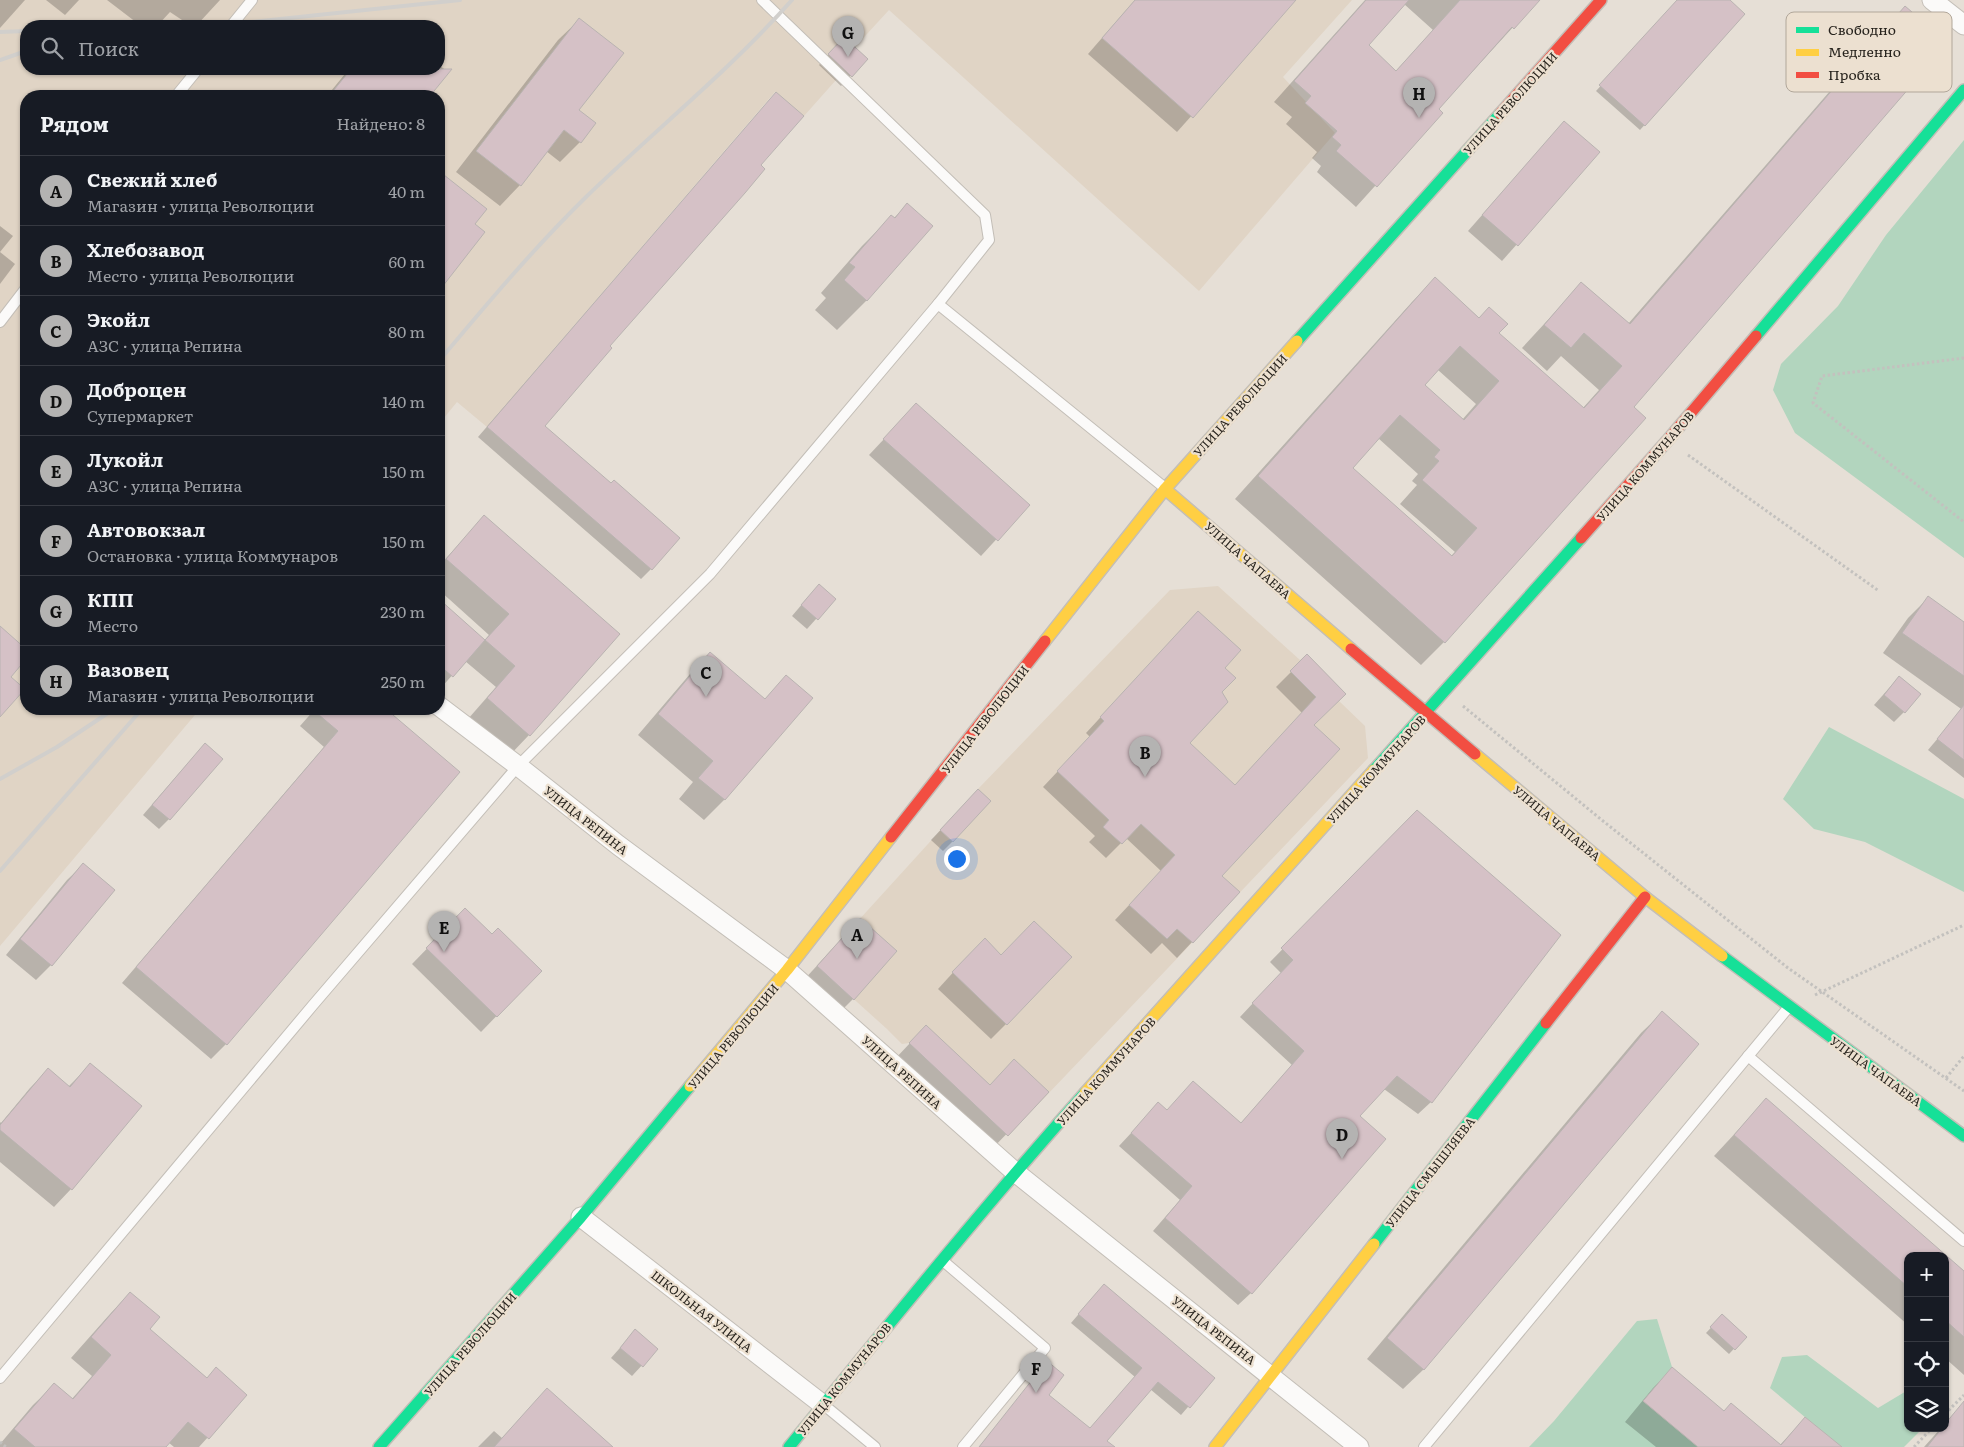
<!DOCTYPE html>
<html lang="ru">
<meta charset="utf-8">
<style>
body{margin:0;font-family:Literata,serif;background:#242831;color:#f1f3f6}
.controls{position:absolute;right:15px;bottom:15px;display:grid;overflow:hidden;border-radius:10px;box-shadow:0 1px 4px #0004}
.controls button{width:45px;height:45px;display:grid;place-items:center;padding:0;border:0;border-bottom:1px solid #363941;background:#171b24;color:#f1f3f6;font:25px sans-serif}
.you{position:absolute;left:956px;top:858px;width:18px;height:18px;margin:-12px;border:4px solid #fff;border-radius:50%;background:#1a73e8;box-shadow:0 0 0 8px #1a73e833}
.badge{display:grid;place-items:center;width:32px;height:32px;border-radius:50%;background:#b4b3b2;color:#111;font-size:16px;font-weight:700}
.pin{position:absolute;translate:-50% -41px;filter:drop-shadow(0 1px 2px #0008)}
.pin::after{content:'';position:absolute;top:26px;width:18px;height:15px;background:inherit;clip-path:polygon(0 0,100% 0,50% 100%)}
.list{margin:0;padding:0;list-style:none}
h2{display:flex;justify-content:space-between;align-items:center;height:65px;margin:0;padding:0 20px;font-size:21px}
h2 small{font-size:16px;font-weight:400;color:#9ea1a6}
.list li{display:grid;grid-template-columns:32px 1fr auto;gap:15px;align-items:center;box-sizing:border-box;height:70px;padding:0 20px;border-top:1px solid #363941}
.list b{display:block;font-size:19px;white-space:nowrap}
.list p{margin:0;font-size:16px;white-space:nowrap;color:#9ea1a6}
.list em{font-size:16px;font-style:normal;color:#9ea1a6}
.icon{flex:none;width:28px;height:28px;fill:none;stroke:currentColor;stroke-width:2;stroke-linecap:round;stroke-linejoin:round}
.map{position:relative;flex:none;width:1964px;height:1447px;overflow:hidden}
.search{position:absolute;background:#171b24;box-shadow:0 1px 4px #0004;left:20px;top:20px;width:425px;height:55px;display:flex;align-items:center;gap:12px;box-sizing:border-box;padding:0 18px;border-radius:20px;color:#9ea1a6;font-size:19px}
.panel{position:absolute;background:#171b24;box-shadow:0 1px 4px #0004;left:20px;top:90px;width:425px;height:625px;border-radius:20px}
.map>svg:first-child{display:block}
.built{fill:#e0d4c5;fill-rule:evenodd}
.green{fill:#b2d5be}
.shadow{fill:#0003;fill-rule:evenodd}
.building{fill:#d5c1c6;stroke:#b9b3b1;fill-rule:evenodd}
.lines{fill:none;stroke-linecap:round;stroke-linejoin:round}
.lane-casing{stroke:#c3beb7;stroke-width:12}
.street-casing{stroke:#c3beb7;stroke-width:21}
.fast-casing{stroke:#c3beb7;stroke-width:14}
.slow-casing{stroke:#c3beb7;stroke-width:14}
.jam-casing{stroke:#c3beb7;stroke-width:14}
.path{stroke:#c3c1be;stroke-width:3;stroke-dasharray:2.5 2.5;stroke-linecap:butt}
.lane{stroke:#fbfaf9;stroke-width:10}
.street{stroke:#fbfaf9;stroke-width:19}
.fast{stroke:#16e098;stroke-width:11}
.slow{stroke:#ffcf43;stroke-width:11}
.jam{stroke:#f24e42;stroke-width:11}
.rail{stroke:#d1cfcc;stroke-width:4}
.labels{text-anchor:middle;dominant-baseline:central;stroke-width:4.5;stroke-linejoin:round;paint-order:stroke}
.street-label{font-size:12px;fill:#27231d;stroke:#ece0d0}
.key{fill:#ece0d0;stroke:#b1a79a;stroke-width:1}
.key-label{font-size:14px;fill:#27231d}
</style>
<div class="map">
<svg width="1964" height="1447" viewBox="0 0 1964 1447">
<rect width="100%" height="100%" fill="#e6dfd6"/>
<g class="built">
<path d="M0 0H1352L1283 77 1335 133 1199 291 889 10 855 47 868 59 851 77 844 71 804 116 775 92 487 427 457 402 439 424V96H26V709H200L0 946ZM26 26H439V69H26Z"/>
<path d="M1218 586 1300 660 1307 654 1346 694 1339 701 1365 726 1368 758 1008 1136 909 1043 902 1044 887 1029 817 966 978 789 1170 590Z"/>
</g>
<g class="green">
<path d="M1964 140V558L1795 433 1773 390 1781 364 1838 306 1886 235Z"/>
<path d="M1829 727 1964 799V892L1865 842 1814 829 1783 799Z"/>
<path d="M1657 1319 1672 1367 1644 1402 1698 1447H1529L1554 1421 1637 1321Z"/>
<path d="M1807 1355 1878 1408 1908 1390V1428H1923L1904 1447H1841L1770 1388 1782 1357Z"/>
</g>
<g class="shadow">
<path d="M0 0H25L0 28Z"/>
<path d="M46 0H79L65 15Z"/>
<path d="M107 0H220L196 26H191L170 12 157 26H141Z"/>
<path d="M1135 0H1295L1177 132 1088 54Z"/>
<path d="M1365 0H1538L1438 109 1441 113 1356 207 1317 172 1321 166 1312 158 1317 152 1286 124 1292 117 1274 102ZM1404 4 1433 30 1395 72 1367 45Z"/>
<path d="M1679 0H1728L1743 14 1640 130 1596 91Z"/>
<path d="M1905 8 1632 407 1444 642 1421 665 1235 499 1412 302 1435 279 1582 409 1599 390 1561 356 1547 371 1522 348 1582 283 1628 324 1882 31ZM1438 370 1476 404 1462 420 1423 385ZM1378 438 1418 474 1412 481 1417 485 1400 504 1455 552 1450 557 1351 468Z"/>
<path d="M579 20 578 110 580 142 560 162 546 151 520 185 500 206 456 172 558 40Z"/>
<path d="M834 49 866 59 841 86 819 65Z"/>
<path d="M439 65 448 72 428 96H327L349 69H439Z"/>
<path d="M776 93 608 346 543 426 651 569 641 579 478 437Z"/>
<path d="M1564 122 1599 152 1502 261 1468 231Z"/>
<path d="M439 172 485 209 473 224 484 232 439 289Z"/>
<path d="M907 205 867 300 837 330 815 310 826 298 821 293 862 246 891 217 894 218Z"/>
<path d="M0 226 13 236 0 252Z"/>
<path d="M0 252 15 264 0 284Z"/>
<path d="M916 405 1028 505 981 556 869 455Z"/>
<path d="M484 517 618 634 529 735 509 756 468 719 496 687 465 661 439 690V601L484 641 489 635 439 590V566Z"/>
<path d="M809 596 834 599 807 629 792 616Z"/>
<path d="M1928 598 1964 623V711L1883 653 1908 618Z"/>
<path d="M1183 628 1223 668 1221 691 1188 743 1234 786 1302 713 1276 687 1307 656 1344 694 1312 726 1221 876 1239 892 1177 958 1162 943 1151 954 1115 920 1161 871 1126 838 1106 858 1089 842 1095 836 1043 787 1090 737 1086 733Z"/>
<path d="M710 654 764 700 786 677 811 698 724 800 704 820 679 799 693 782 638 735 690 674Z"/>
<path d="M1899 677 1904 712 1894 722 1874 705Z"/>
<path d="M315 709H384L458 772 226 1044 211 1059 122 983 324 747 300 726Z"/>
<path d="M1960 712 1964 715V778L1928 750Z"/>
<path d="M195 755 169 819 159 829 143 815Z"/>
<path d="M968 801 953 841 943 851 931 840Z"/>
<path d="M1417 812 1431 1102 1418 1114 1384 1089 1358 1116 1251 1293 1238 1305 1153 1231 1180 1200 1119 1146 1158 1104 1166 1111 1240 1124 1292 1065 1240 1017 1281 973 1270 962Z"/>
<path d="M83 865 51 965 36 980 6 955 67 880Z"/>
<path d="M450 925 492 936 540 971 481 1032 412 964Z"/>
<path d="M845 935 853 999 838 1014 802 982Z"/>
<path d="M969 955 1006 1024 991 1039 938 989Z"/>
<path d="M1662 1013 1424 1369 1403 1389 1367 1359 1641 1033Z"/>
<path d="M911 1042 989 1086 1047 1092 991 1150 895 1059Z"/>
<path d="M90 1065 71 1189 54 1207 0 1162V1122L1 1123 30 1088 48 1070 68 1087Z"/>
<path d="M1766 1100 1908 1256V1325L1714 1156Z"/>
<path d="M1945 1257 1964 1273V1375L1945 1358Z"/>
<path d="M130 1293 148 1329 206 1379 216 1369 246 1395 199 1447H174L168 1442 165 1447H0V1444L33 1405 54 1385 71 1400 92 1376 71 1358 110 1314Z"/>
<path d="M1096 1294 1213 1378 1181 1415 1150 1389 1105 1441 1113 1447H979L1047 1363V1395L1090 1429 1135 1377 1071 1323Z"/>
<path d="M1722 1316 1745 1337 1729 1354 1706 1333Z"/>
<path d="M635 1331 657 1349 632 1376 611 1358Z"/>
<path d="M1672 1369 1723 1412 1780 1445 1805 1418 1839 1447H1656L1625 1422 1653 1388Z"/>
<path d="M547 1390 611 1447H478L494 1431 502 1438Z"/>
<path d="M1954 1415 1964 1423V1447H1924L1941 1428H1945V1424Z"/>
</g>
<g class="building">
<path d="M1135 0H1296L1193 118 1102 38Z"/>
<path d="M1366 0H1409L1369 45 1396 71 1460 0H1540L1514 29 1512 27 1439 109 1443 113 1377 187 1336 151 1341 145 1332 137 1337 131 1305 103 1311 96 1294 81Z"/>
<path d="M1677 0H1730L1745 14 1645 126 1599 85Z"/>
<path d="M1905 6 1948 43 1634 407 1646 418 1445 643 1258 476 1435 277 1479 318 1489 307 1508 324 1499 333 1584 408 1622 366 1584 333 1571 348 1544 325 1581 282 1630 324ZM1460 346 1499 381 1464 420 1425 385ZM1400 415 1440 450 1434 457 1439 461 1422 480 1477 528 1452 556 1353 468Z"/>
<path d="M579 18 624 53 579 110 596 123 581 143 564 130 521 186 476 151Z"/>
<path d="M844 37 868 59 852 77 828 54Z"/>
<path d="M351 69H452L430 96H329Z"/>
<path d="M776 92 804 116 761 165 765 169 745 193 610 346 612 348 545 426 611 483 614 480 680 538 652 570 487 427Z"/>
<path d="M1564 121 1600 152 1518 246 1482 215Z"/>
<path d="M439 171 487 209 475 224 485 232 439 291Z"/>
<path d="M907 203 933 226 867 301 844 280 855 267 849 263 891 215 895 218Z"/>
<path d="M916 403 1030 505 998 541 883 439Z"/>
<path d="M484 515 620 634 530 736 487 698 515 666 485 640 509 614 446 559Z"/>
<path d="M819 584 836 599 818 620 801 605Z"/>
<path d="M1928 596 1964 622V676L1902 633Z"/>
<path d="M439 599 485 640 453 677 439 665Z"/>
<path d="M1198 611 1241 650 1225 668 1236 678 1222 692 1228 702 1190 743 1235 785 1316 697 1290 671 1307 654 1346 694 1314 725 1340 749 1222 876 1240 892 1193 943 1177 929 1167 939 1129 905 1175 855 1141 824 1122 844 1103 827 1109 820 1057 771 1104 721 1100 717Z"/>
<path d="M0 626 26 649V659L11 677 25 689 0 717Z"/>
<path d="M710 652 765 699 786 675 813 698 725 800 698 778 713 761 658 714Z"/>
<path d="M1899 676 1921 694 1905 713 1884 695Z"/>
<path d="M1964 705V760L1937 739Z"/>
<path d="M312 709H386L460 772 227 1045 136 967 338 731Z"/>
<path d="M205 743 223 759 170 820 152 805Z"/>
<path d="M978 789 991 801 953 842 940 830Z"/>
<path d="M1417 810 1561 935 1432 1103 1397 1076 1360 1116 1386 1139 1252 1294 1165 1218 1192 1186 1131 1133 1158 1102 1167 1110 1193 1081 1241 1123 1304 1051 1252 1003 1293 960 1281 948Z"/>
<path d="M83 863 115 890 52 966 20 939Z"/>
<path d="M465 908 492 934 498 928 542 971 497 1017 426 948Z"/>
<path d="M860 918 897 951 854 1000 817 966Z"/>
<path d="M1034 921 1072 957 1007 1025 952 972 985 938 1001 955Z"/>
<path d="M1662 1011 1699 1044 1424 1370 1387 1338Z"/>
<path d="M926 1025 990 1085 1014 1059 1049 1092 1008 1136 909 1043Z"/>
<path d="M90 1063 142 1106 72 1190 0 1130V1125L48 1068 70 1087Z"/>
<path d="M1766 1098 1964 1271V1337L1945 1320V1256H1908V1287L1734 1135Z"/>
<path d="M1104 1284 1215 1378 1190 1408 1158 1382 1107 1441 1115 1447H979L1047 1361 1064 1375 1049 1395 1090 1428 1142 1368 1078 1314Z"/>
<path d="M130 1292 160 1317 150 1329 207 1378 216 1367 247 1395 209 1439 188 1422 166 1447H35L14 1429 54 1383 73 1399 111 1355 91 1337Z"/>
<path d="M1722 1314 1747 1337 1735 1350 1710 1327Z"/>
<path d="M635 1329 658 1349 643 1367 620 1348Z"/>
<path d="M1672 1367 1724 1411 1731 1403 1781 1445 1805 1417 1842 1447H1698L1643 1401Z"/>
<path d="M547 1388 613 1447H494Z"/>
<path d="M1964 1401V1447H1927L1942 1428H1945V1424Z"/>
</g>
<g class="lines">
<g class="lane-casing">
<g id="lane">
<path d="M762 0 985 215 989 240 938 304"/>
<path d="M231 26 252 0"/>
<path d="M176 96 198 69"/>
<path d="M0 322 26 288"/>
<path d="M1748 1056 1964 1241"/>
<path d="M942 1260 1045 1348 963 1447"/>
<path d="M0 1378 313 1005 518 766 710 574 938 304 1165 488"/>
<path d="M824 1405 875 1447"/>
<path d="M1424 1447 1788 1008"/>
</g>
</g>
<g class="street-casing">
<g id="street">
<path d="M1932 0 1964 25"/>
<path d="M439 706 518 766 618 845 787 970 1015 1172 1359 1447"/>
<path d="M581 1217 822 1404"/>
</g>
</g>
<g class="fast-casing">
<g id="fast">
<path d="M1756 336 1964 90"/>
<path d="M1297 341 1500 114"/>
<path d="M1374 770 1581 538"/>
<path d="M1722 956 1964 1136"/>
<path d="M1374 1244 1546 1023"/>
<path d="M379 1447 581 1217 690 1086"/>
<path d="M789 1447C886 1328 983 1208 1085 1093"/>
</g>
</g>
<g class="slow-casing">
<g id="slow">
<path d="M1165 489 1351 649"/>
<path d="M1045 641 1165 489 1297 341"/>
<path d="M1475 754 1645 897 1722 956"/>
<path d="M690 1086 787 970 891 837"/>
<path d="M1085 1093 1374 770"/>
<path d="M1215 1447 1374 1244"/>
</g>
</g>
<g class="jam-casing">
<g id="jam">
<path d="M1500 114 1601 0"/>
<path d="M1581 538 1667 441 1756 336"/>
<path d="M1351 649 1475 754"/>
<path d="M891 837 1045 641"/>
<path d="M1546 1023 1645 897"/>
</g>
</g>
<g class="path">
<path d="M1964 358 1822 376 1813 403 1964 522"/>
<path d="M1688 455 1879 591"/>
<path d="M1463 706 1603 821 1788 968 1964 1091"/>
<path d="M1815 995 1964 925"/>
<path d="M1946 1078 1964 1056"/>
<path d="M1945 1414 1964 1395"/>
<path d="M0 1442 6 1447"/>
<path d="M1914 1447 1932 1428"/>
</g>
<use href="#lane" class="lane"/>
<use href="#street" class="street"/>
<use href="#fast" class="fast"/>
<use href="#slow" class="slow"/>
<use href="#jam" class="jam"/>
<g class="rail">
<path d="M141 26 233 24 460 0"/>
<path d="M0 32 26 31"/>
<path d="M0 60 26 51"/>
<path d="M439 361C486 305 533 249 586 197 654 131 729 71 792 0"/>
<path d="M0 779 57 747 114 709"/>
<path d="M0 871 142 709"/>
</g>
</g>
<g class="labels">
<g class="street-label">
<text transform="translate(1510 103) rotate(-48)">УЛИЦА РЕВОЛЮЦИИ</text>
<text transform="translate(1240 405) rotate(-48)">УЛИЦА РЕВОЛЮЦИИ</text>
<text transform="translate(1645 466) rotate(-49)">УЛИЦА КОММУНАРОВ</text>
<text transform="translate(1248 560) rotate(41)">УЛИЦА ЧАПАЕВА</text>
<text transform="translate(985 719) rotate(-52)">УЛИЦА РЕВОЛЮЦИИ</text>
<text transform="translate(1376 769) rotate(-48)">УЛИЦА КОММУНАРОВ</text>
<text transform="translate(586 820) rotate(38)">УЛИЦА РЕПИНА</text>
<text transform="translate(1557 823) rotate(40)">УЛИЦА ЧАПАЕВА</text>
<text transform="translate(733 1036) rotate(-50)">УЛИЦА РЕВОЛЮЦИИ</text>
<text transform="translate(1106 1071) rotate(-48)">УЛИЦА КОММУНАРОВ</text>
<text transform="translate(1876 1071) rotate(36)">УЛИЦА ЧАПАЕВА</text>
<text transform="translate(902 1072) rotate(42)">УЛИЦА РЕПИНА</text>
<text transform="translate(1430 1172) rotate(-52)">УЛИЦА СМЫШЛЯЕВА</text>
<text transform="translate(702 1311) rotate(38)">ШКОЛЬНАЯ УЛИЦА</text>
<text transform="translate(1214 1330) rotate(38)">УЛИЦА РЕПИНА</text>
<text transform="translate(470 1344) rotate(-49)">УЛИЦА РЕВОЛЮЦИИ</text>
<text transform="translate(844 1379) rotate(-51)">УЛИЦА КОММУНАРОВ</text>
</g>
</g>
<rect x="1786" y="12" width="166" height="80" rx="8" class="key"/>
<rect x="1796" y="27" width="23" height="6" fill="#16e098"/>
<rect x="1796" y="49" width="23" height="7" fill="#ffcf43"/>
<rect x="1796" y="72" width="23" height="6" fill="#f24e42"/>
<g class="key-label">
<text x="1828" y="35">Свободно</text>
<text x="1828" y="57">Медленно</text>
<text x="1828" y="80">Пробка</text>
</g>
</svg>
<div class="controls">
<button>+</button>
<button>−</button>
<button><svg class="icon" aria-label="locate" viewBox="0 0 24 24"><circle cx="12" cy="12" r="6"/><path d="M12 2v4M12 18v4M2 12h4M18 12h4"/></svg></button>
<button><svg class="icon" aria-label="layers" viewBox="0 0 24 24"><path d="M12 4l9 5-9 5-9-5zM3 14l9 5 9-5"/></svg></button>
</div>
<div class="you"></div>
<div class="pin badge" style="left:857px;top:959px">A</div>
<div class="pin badge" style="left:1145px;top:777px">B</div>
<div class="pin badge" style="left:706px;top:697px">C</div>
<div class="pin badge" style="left:1342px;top:1159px">D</div>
<div class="pin badge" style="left:444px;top:952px">E</div>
<div class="pin badge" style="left:1036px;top:1393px">F</div>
<div class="pin badge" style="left:848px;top:57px">G</div>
<div class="pin badge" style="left:1419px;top:118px">H</div>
<div class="search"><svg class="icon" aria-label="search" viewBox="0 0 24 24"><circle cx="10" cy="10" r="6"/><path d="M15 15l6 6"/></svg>Поиск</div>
<section class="panel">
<h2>Рядом<small>Найдено: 8</small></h2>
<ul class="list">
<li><span class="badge">A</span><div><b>Свежий хлеб</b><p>Магазин · улица Революции</p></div><em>40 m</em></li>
<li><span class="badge">B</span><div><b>Хлебозавод</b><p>Место · улица Революции</p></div><em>60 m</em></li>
<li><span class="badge">C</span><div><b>Экойл</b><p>АЗС · улица Репина</p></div><em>80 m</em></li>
<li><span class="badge">D</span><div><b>Доброцен</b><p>Супермаркет</p></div><em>140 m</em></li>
<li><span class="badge">E</span><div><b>Лукойл</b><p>АЗС · улица Репина</p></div><em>150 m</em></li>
<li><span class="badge">F</span><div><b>Автовокзал</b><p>Остановка · улица Коммунаров</p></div><em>150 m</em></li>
<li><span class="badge">G</span><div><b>КПП</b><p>Место</p></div><em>230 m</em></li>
<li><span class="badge">H</span><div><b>Вазовец</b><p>Магазин · улица Революции</p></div><em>250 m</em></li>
</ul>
</section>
</div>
